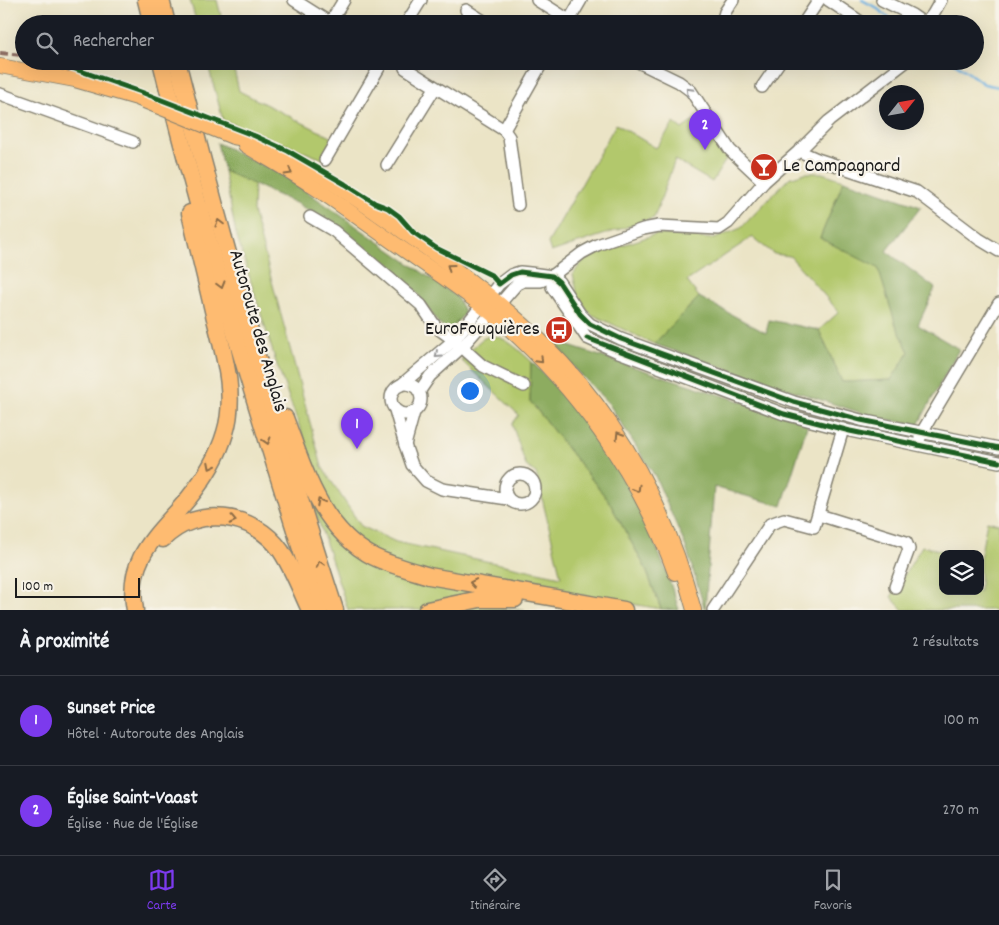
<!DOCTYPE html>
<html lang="fr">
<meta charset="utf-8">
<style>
body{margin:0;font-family:Dekko,sans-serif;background:#242831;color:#f1f3f6}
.controls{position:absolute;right:15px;bottom:15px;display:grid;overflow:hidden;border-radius:10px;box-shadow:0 5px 20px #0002}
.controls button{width:45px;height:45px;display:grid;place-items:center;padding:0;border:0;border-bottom:1px solid #363941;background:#171b24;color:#f1f3f6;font:25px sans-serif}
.compass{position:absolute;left:879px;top:85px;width:45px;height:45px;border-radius:50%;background:#171b24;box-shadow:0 5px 20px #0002;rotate:59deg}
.scale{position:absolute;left:15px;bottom:12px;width:125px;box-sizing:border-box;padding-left:5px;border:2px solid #1c1c1c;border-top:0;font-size:14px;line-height:18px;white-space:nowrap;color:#1c1c1c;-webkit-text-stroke:4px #f7f3e8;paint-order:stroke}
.you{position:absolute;left:469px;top:390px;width:18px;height:18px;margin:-12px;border:4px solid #fff;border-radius:50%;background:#1a73e8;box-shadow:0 0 0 8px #1a73e833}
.badge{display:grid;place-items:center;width:32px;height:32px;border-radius:50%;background:#7c3aed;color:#fff;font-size:16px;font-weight:700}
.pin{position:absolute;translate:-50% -41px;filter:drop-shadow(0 1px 2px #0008)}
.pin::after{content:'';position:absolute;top:26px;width:18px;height:15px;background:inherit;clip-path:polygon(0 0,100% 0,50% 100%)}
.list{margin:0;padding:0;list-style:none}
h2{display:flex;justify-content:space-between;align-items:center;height:65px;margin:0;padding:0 20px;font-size:21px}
h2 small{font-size:16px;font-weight:400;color:#9ea1a6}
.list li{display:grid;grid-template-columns:32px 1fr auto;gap:15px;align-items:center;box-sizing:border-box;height:90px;padding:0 20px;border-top:1px solid #363941}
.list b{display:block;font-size:19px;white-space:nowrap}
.list p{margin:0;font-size:16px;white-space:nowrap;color:#9ea1a6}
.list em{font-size:16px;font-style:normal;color:#9ea1a6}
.icon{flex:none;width:28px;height:28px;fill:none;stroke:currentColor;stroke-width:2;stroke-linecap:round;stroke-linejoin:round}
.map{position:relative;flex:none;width:999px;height:610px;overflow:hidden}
.search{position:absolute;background:#171b24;box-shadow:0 5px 20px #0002;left:15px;right:15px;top:15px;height:55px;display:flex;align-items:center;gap:12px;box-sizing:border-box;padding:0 18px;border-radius:28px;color:#9ea1a6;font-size:19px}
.sheet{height:245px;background:#171b24}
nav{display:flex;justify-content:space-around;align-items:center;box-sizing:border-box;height:70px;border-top:1px solid #363941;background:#171b24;font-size:14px;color:#9ea1a6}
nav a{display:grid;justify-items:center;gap:2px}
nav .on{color:#7c3aed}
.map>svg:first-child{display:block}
.green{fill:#b2c86c;stroke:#677244}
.forest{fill:#8dac60;stroke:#54643e}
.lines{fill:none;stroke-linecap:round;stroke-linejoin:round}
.stream{stroke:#6cb1e2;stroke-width:2.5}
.minor-casing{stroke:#848071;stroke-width:14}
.major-casing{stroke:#848071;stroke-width:16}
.highway-casing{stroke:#848071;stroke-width:19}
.minor{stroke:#fff;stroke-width:11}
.major{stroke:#febb71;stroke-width:14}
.highway{stroke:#febb71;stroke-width:16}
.major-bridge-casing{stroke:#848071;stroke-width:16;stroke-linecap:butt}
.major-bridge{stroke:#febb71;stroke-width:14}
.quiet{stroke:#8d6e63;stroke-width:4;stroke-dasharray:8 4;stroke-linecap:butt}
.cycleway-casing{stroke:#f7f3e8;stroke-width:8}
.cycleway{stroke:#1b5e20;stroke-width:5}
.oneway{stroke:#999}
.oneway2{stroke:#8d6c46}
.labels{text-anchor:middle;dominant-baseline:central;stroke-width:4.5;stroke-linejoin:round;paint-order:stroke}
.poi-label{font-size:20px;fill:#1c1c1c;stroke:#f7f3e8;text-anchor:start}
.street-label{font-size:20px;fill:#1c1c1c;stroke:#f7f3e8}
</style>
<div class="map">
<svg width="999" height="610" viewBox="0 0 999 610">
<rect width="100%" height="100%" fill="#f7f3e8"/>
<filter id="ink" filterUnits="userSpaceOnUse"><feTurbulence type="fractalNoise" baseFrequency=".02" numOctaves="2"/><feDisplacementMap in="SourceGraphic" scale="10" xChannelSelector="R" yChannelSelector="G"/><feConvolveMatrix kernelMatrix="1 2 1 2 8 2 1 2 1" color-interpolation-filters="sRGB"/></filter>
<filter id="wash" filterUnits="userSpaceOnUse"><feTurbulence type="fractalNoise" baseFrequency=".0096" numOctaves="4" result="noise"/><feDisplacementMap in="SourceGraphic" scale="20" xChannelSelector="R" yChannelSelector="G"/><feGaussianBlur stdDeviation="1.12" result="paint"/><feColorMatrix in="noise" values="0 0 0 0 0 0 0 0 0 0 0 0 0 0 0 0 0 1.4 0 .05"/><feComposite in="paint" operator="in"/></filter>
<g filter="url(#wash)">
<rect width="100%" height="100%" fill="#ebe4c6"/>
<g class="green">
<path d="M190 0H217L223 24H197Z"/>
<path d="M207 61H232L239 91 337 140 325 160 223 120Z"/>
<path d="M702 115 729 155 712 182 675 160 654 218 551 252 548 243 616 124 656 148 674 123 682 129Z"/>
<path d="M224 171 254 183 253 211 322 467 361 526 396 542 561 577 536 473 526 466 512 424 519 415 461 360C467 354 474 346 481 340 498 327 518 350 531 361L530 401 608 500 645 567 661 609 505 582 501 608 525 610H348L309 492 320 483 276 362 236 234Z"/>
<path d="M805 173H822L844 180 820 238 878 267 896 325 909 352 891 380 842 382 819 330 839 312 790 256 774 254 752 237 687 281 699 297 654 344 591 314 578 297 573 274 583 261 599 253 656 234 714 239 741 228 789 178Z"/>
<path d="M987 521 999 524V610H903L891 597 922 546 956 554H943V591H980V559Z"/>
</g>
<g class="forest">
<path d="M217 143 283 175 456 296 465 313 449 331 439 324 417 293 339 231 298 204 224 171Z"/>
<path d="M844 180 921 207 886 251 935 288 918 325 959 349 918 425 874 417 769 383 654 344 699 297 766 333 769 320 819 330 842 382 891 380 909 352 896 325 878 268 820 238Z"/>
<path d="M547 339 808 423 782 506 714 487 705 610 686 547 655 476 609 404Z"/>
<path d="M531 361C542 373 554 384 565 397 616 455 657 536 679 610L661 609 645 567 608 500 530 401Z"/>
</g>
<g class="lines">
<g class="stream">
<path d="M862 0 875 7 897 24"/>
<path d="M952 61 984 84 999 87"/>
</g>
</g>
</g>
<g filter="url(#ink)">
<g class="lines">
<g class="minor-casing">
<g id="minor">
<path d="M294 0 324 19 331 21 344 0"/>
<path d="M537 0 575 24"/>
<path d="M828 0 864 24"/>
<path d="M882 0 912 15 925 24"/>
<path d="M466 10 488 24"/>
<path d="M406 24 421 0"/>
<path d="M567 24 581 0"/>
<path d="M727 24 723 19 725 12 733 0"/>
<path d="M803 24 819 0"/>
<path d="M925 24 933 14 941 0"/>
<path d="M636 61 679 82 691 91 730 150 764 182"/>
<path d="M405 68 504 130 509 137 518 205"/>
<path d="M762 87 780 61"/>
<path d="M0 94 133 142"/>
<path d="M504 130 543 61"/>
<path d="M799 151 817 159 917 192 979 239 999 251"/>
<path d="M325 160 383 61"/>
<path d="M387 165 435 88"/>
<path d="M310 217 334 231 421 305 436 327 454 340 483 366 524 386"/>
<path d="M552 276V287L587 338 616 351 784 414 850 431 999 462"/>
<circle cx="406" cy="399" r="15"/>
<path d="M401 385 454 340 499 284 511 275 520 272 530 273 552 276 559 282 580 314 590 324 621 339 794 402 861 420 999 448"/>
<path d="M419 392 430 376 462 347 517 284 523 281H541L552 276 582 253 597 245 643 229 659 226 719 229 728 223 764 182 799 151 829 121 907 61"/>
<path d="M395 410 405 445 414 412"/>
<path d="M920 438 922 432 999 303"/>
<path d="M405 445 412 465 426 481 442 489 508 499"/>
<circle cx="520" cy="489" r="15"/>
<path d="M819 515 906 542 909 549 895 587"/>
<path d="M713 610 770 524 784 519 814 527 843 429"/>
</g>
</g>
<g class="major-casing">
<g id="major">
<path d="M0 66 75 80 137 98"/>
<path d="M233 137C281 144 335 185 375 212 433 253 493 294 544 344 620 419 667 508 694 610"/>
<path d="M245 145C266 158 288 170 309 184 336 201 361 220 387 238 422 263 458 286 491 313 572 380 640 475 675 573"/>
</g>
</g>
<g class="highway-casing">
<g id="highway">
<path d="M146 0 152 24"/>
<path d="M161 0 167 24"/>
<path d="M161 61C206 246 263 428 320 610"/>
<path d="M177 61C224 246 276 429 335 610"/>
<path d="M285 418C304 469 321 530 374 557 391 565 410 570 429 576L624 610"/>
<path d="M163 539C196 505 254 512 281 551 293 569 301 591 310 610"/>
<path d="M135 610C125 557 159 534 188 499 204 479 218 457 225 433 238 392 221 346 212 306 205 275 197 244 190 213"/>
<path d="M427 610 480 599H515"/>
</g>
</g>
<use href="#minor" class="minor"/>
<use href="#major" class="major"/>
<use href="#highway" class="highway"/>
<g class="major-bridge-casing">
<path id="major-bridge" d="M137 98 233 137"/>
</g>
<use href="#major-bridge" class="major-bridge"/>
<path class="quiet" d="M0 53 24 55"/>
<g class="cycleway-casing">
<g id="cycleway">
<path d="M52 61 141 92 255 136 288 151 345 184 375 203 388 208 399 216 413 232 436 248 491 275 499 284 511 275 520 272 552 276 559 282 580 314 590 324 621 339 794 402 861 420 999 448"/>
<path d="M587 338 784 414 850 431 999 462"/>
</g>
</g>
<use href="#cycleway" class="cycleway"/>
</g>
<defs><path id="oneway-chevron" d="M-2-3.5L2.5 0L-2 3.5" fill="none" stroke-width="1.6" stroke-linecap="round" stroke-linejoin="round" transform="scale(1.25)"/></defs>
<g class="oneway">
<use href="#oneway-chevron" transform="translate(689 91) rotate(-135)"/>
<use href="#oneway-chevron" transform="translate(438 355) rotate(138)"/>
</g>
<g class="oneway2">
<use href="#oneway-chevron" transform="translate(289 172) rotate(31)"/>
<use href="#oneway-chevron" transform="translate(219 223) rotate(-105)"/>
<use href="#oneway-chevron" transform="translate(450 267) rotate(-144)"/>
<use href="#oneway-chevron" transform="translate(221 285) rotate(74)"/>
<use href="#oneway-chevron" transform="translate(540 360) rotate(46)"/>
<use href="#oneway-chevron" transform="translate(619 435) rotate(-122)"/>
<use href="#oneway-chevron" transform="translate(267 441) rotate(73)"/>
<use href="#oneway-chevron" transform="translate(211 466) rotate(117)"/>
<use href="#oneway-chevron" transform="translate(637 489) rotate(60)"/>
<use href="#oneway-chevron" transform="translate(320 502) rotate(-118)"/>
<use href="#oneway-chevron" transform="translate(233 520) rotate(12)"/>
<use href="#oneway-chevron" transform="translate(320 564) rotate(-108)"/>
<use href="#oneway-chevron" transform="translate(473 583) rotate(-170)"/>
</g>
</g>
<defs>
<g id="bar-disc" transform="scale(1.4375)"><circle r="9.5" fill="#c8321e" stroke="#f7f3e8"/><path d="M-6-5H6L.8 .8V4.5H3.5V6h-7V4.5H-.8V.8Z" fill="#fff"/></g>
<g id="bus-disc" transform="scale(1.4375)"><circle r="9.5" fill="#c8321e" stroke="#f7f3e8"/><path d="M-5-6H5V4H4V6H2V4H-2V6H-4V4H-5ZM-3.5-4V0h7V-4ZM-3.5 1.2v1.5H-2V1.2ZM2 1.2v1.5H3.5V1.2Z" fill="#fff"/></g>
</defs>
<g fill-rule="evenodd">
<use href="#bar-disc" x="764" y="167"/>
<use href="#bus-disc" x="559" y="330"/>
</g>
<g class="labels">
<g class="poi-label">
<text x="783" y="167">Le Campagnard</text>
<text x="540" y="330" text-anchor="end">EuroFouquières</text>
</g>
<g class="street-label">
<text transform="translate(257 331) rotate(74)">Autoroute des Anglais</text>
</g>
</g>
</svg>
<div class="controls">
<button><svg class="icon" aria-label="layers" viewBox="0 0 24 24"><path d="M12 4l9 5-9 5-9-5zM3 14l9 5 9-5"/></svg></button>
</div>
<svg class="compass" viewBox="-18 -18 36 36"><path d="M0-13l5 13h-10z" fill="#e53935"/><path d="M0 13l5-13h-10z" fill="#9ea1a6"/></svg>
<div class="scale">100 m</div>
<div class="you"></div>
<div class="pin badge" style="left:357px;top:449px">1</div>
<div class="pin badge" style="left:705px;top:150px">2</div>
<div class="search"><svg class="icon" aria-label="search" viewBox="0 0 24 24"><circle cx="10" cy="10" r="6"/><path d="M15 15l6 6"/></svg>Rechercher</div>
</div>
<section class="sheet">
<h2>À proximité<small>2 résultats</small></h2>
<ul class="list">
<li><span class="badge">1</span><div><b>Sunset Price</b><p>Hôtel · Autoroute des Anglais</p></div><em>100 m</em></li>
<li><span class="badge">2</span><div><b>Église Saint-Vaast</b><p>Église · Rue de l'Église</p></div><em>270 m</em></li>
</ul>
</section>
<nav>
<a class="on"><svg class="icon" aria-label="map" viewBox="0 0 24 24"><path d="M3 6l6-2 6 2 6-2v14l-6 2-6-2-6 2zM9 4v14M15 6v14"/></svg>Carte</a>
<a><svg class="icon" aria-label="directions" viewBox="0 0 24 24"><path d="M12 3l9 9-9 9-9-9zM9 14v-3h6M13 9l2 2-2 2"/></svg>Itinéraire</a>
<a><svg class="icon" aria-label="saved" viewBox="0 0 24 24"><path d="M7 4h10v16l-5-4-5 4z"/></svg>Favoris</a>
</nav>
